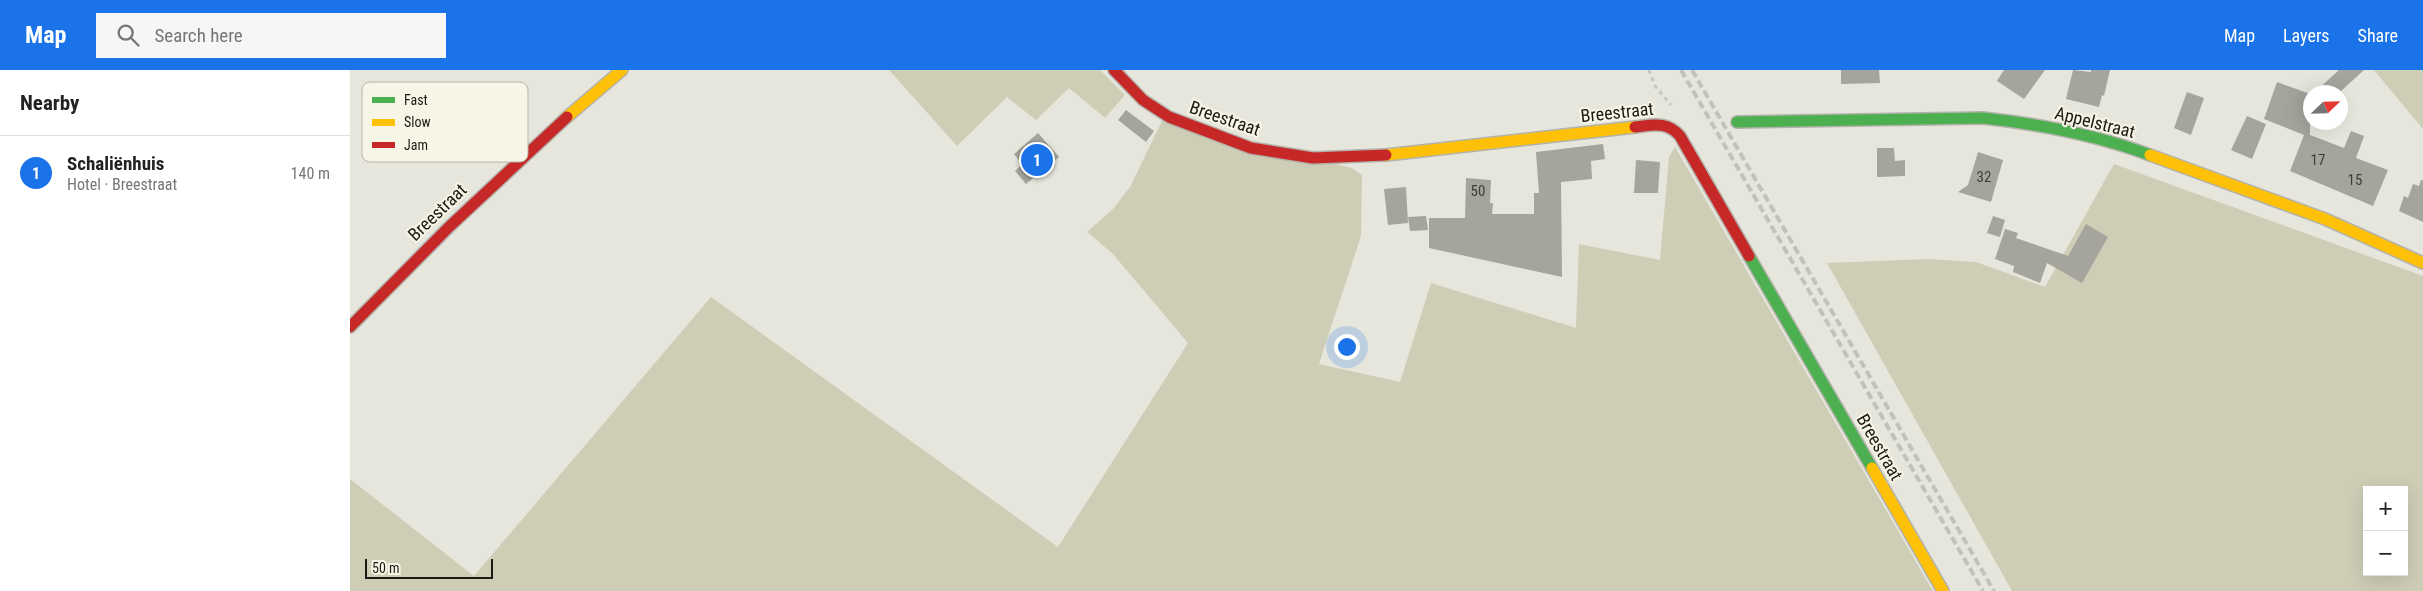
<!DOCTYPE html>
<meta charset="utf-8">
<style>
body{margin:0;font-family:"Roboto Condensed",sans-serif;background:#f6f6f6;color:#222}
.controls{position:absolute;right:15px;bottom:15px;display:grid;overflow:hidden;border-radius:0px;box-shadow:0 5px 20px #0002}
.controls button{width:45px;height:45px;display:grid;place-items:center;padding:0;border:0;border-bottom:1px solid #e0e0e0;background:#fff;color:#222;font:25px sans-serif}
.compass{position:absolute;left:1953px;top:15px;width:45px;height:45px;border-radius:50%;background:#fff;box-shadow:0 5px 20px #0002;rotate:67deg}
.scale{position:absolute;left:15px;bottom:12px;width:128px;box-sizing:border-box;padding-left:5px;border:2px solid #1b1b15;border-top:0;font-size:14px;line-height:18px;white-space:nowrap;color:#1b1b15;-webkit-text-stroke:4px #f7f6e6;paint-order:stroke}
.you{position:absolute;left:996px;top:276px;width:18px;height:18px;margin:-12px;border:4px solid #fff;border-radius:50%;background:#1a73e8;box-shadow:0 0 0 8px #1a73e833}
.badge{display:grid;place-items:center;width:32px;height:32px;border-radius:50%;background:#1a73e8;color:#fff;font-size:16px;font-weight:700}
.pin{position:absolute;translate:-50% -50%;border:2px solid #fff;box-shadow:0 1px 5px #0006}
.list{margin:0;padding:0;list-style:none}
h2{display:flex;justify-content:space-between;align-items:center;height:65px;margin:0;padding:0 20px;font-size:21px}
h2 small{font-size:16px;font-weight:400;color:#767676}
.list li{display:grid;grid-template-columns:32px 1fr auto;gap:15px;align-items:center;box-sizing:border-box;height:75px;padding:0 20px;border-top:1px solid #e0e0e0}
.list b{display:block;font-size:19px;white-space:nowrap}
.list p{margin:0;font-size:16px;white-space:nowrap;color:#767676}
.list em{font-size:16px;font-style:normal;color:#767676}
.icon{flex:none;width:28px;height:28px;fill:none;stroke:currentColor;stroke-width:2;stroke-linecap:round;stroke-linejoin:round}
.map{position:relative;flex:none;width:2073px;height:521px;overflow:hidden}
header{display:flex;align-items:center;gap:30px;box-sizing:border-box;height:70px;padding:0 25px;background:#1a73e8;color:#fff}
header strong{font-size:24px}
nav{display:flex;gap:28px;margin-inline-start:auto;font-size:18px}
.search{width:350px;height:45px;background:#f6f6f6;display:flex;align-items:center;gap:12px;box-sizing:border-box;padding:0 18px;border-radius:0px;color:#767676;font-size:19px}
main{display:flex}
aside{flex:1;background:#fff}
.map>svg:first-child{display:block}
.green{fill:#cecdb6;fill-rule:evenodd}
.building{fill:#a5a59e}
.lines{fill:none;stroke-linecap:round;stroke-linejoin:round}
.fast-casing{stroke:#b3b3ac;stroke-width:14}
.slow-casing{stroke:#b3b3ac;stroke-width:14}
.jam-casing{stroke:#b3b3ac;stroke-width:14}
.path{stroke:#c7c7c5;stroke-width:3;stroke-dasharray:4 4;stroke-linecap:butt}
.fast{stroke:#4caf50;stroke-width:11}
.slow{stroke:#ffc107;stroke-width:11}
.jam{stroke:#c62828;stroke-width:11}
.rail{stroke:#c1c1be;stroke-width:4;stroke-dasharray:8 4;stroke-linecap:butt}
.labels{text-anchor:middle;dominant-baseline:central;stroke-width:4;stroke-linejoin:round;paint-order:stroke}
.number-label{font-size:15px;fill:#3e3e37}
.street-label{font-size:18px;fill:#1b1b15;stroke:#f7f6e6}
.key{fill:#f7f6e6;stroke:#b5b4a7;stroke-width:1}
.key-label{font-size:14px;fill:#1b1b15}
</style>
<header>
<strong>Map</strong>
<div class="search"><svg class="icon" aria-label="search" viewBox="0 0 24 24"><circle cx="10" cy="10" r="6"/><path d="M15 15l6 6"/></svg>Search here</div>
<nav><a>Map</a><a>Layers</a><a>Share</a></nav>
</header>
<main>
<aside>
<h2>Nearby<small></small></h2>
<ul class="list">
<li><span class="badge">1</span><div><b>Schaliënhuis</b><p>Hotel · Breestraat</p></div><em>140 m</em></li>
</ul>
</aside>
<div class="map">
<svg width="2073" height="521" viewBox="0 0 2073 521">
<rect width="100%" height="100%" fill="#e6e6dd"/>
<g class="green">
<path d="M539 0H750L775 25 755 48 719 18 686 50 657 27 607 76Z"/>
<path d="M2024 0H2073V59Z"/>
<path d="M812 51 1002 98 1012 105 1011 166 969 294 1050 312 1081 213 1226 258 1229 174 1310 190 1319 87 1325 77 1583 521H0V409L124 506 361 227 708 477 838 273 763 184 737 162 763 139 780 117Z"/>
<path d="M1764 94 2073 206V521H1662L1477 193 1578 189 1626 192 1695 217ZM2017 420H2054V502H2017Z"/>
</g>
<g class="building">
<path d="M1491 0H1529L1530 13 1491 14Z"/>
<path d="M1654 0H1695L1674 29 1647 11Z"/>
<path d="M1723 0 1741 2V0H1760L1754 26 1752 25 1749 37 1716 29Z"/>
<path d="M1989 0H2014L1990 22H1965Z"/>
<path d="M1927 12 1960 24V65L1994 78 2001 61 2014 66 2006 88 2038 100 2023 136 1940 101 1954 65 1914 49Z"/>
<path d="M1837 22 1854 28 1841 65 1824 58Z"/>
<path d="M776 40 804 61 796 72 768 50Z"/>
<path d="M1897 46 1916 54 1902 89 1881 80Z"/>
<path d="M688 63 709 87 676 114 665 101 672 94 664 84Z"/>
<path d="M1253 74 1255 89 1241 91 1242 109 1211 112 1212 207 1079 178V148H1115L1116 108 1141 110 1140 133H1143L1142 144H1184V123H1189L1186 82Z"/>
<path d="M1527 78H1544L1545 91 1555 90V106L1527 107Z"/>
<path d="M1628 82 1653 90 1641 132 1608 122 1618 115Z"/>
<path d="M1286 90 1310 92 1308 123H1284Z"/>
<path d="M2071 110H2073V152L2049 141 2054 126 2058 128 2063 114 2069 116Z"/>
<path d="M1056 117 1058 153 1038 155 1034 119Z"/>
<path d="M1076 146 1078 160 1060 161 1058 147Z"/>
<path d="M1643 146 1655 150 1650 167 1637 163Z"/>
<path d="M1736 154 1758 167 1732 213 1697 193 1690 213 1663 202 1664 196 1645 189 1655 159 1668 163 1666 168 1718 186Z"/>
</g>
<g class="lines">
<g class="fast-casing">
<g id="fast">
<path d="M1387 52 1633 48C1689 54 1747 65 1800 85"/>
<path d="M1399 186 1522 398"/>
</g>
</g>
<g class="slow-casing">
<g id="slow">
<path d="M217 47 272 0"/>
<path d="M1036 85 1285 57"/>
<path d="M1800 85 1975 149 2073 193"/>
<path d="M1522 398 1593 521"/>
</g>
</g>
<g class="jam-casing">
<g id="jam">
<path d="M764 0 793 30 819 47 901 78 963 88 1036 85"/>
<path d="M1285 57C1303 55 1317 51 1330 66L1399 186"/>
<path d="M0 257 99 157 217 47"/>
</g>
</g>
<path class="path" d="M1299 0 1305 16 1321 35"/>
<use href="#fast" class="fast"/>
<use href="#slow" class="slow"/>
<use href="#jam" class="jam"/>
<g class="rail">
<path d="M1331 0 1633 521"/>
<path d="M1342 0 1644 521"/>
</g>
</g>
<g class="labels">
<g class="number-label">
<text x="1968" y="90">17</text>
<text x="1634" y="107">32</text>
<text x="2005" y="110">15</text>
<text x="1128" y="121">50</text>
</g>
<g class="street-label">
<text transform="translate(1267 42) rotate(-6)">Breestraat</text>
<text transform="translate(875 48) rotate(19)">Breestraat</text>
<text transform="translate(1745 52) rotate(14)">Appelstraat</text>
<text transform="translate(87 142) rotate(-44)">Breestraat</text>
<text transform="translate(1530 377) rotate(60)">Breestraat</text>
</g>
</g>
<rect x="12" y="12" width="166" height="80" rx="8" class="key"/>
<rect x="22" y="27" width="23" height="6" fill="#4caf50"/>
<rect x="22" y="49" width="23" height="7" fill="#ffc107"/>
<rect x="22" y="72" width="23" height="6" fill="#c62828"/>
<g class="key-label">
<text x="54" y="35">Fast</text>
<text x="54" y="57">Slow</text>
<text x="54" y="80">Jam</text>
</g>
</svg>
<div class="controls">
<button>+</button>
<button>−</button>
</div>
<svg class="compass" viewBox="-18 -18 36 36"><path d="M0-13l5 13h-10z" fill="#e53935"/><path d="M0 13l5-13h-10z" fill="#767676"/></svg>
<div class="scale">50 m</div>
<div class="you"></div>
<div class="pin badge" style="left:687px;top:90px">1</div>
</div>
</main>
